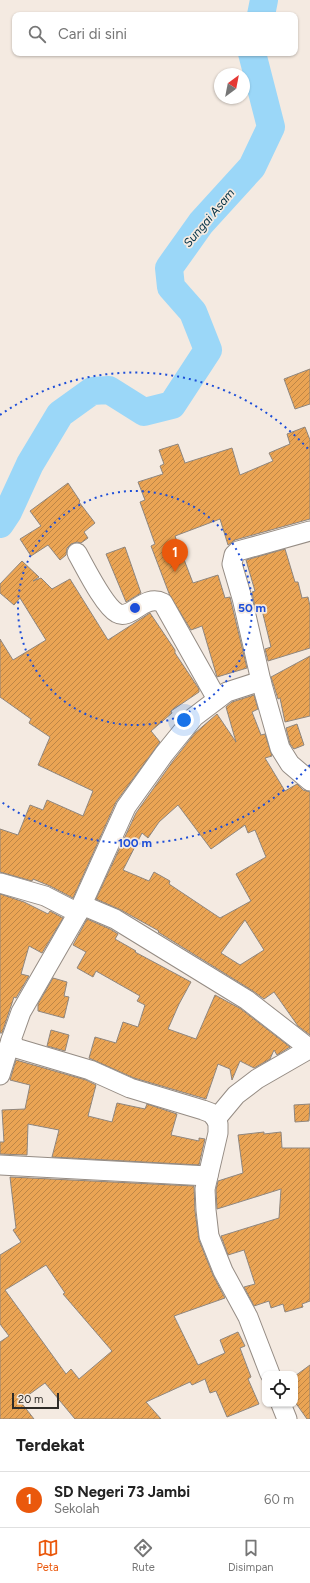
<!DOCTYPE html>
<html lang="id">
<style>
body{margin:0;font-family:Figtree,sans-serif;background:#f6f6f6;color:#222}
.controls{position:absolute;right:12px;bottom:12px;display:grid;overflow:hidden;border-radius:8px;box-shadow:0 1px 3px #0004}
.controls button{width:36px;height:36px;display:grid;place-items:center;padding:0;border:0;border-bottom:1px solid #e0e0e0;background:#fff;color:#222;font:20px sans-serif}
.compass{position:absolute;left:214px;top:68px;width:36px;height:36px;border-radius:50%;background:#fff;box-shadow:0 1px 3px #0004;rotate:32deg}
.scale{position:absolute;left:12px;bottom:10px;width:47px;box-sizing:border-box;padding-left:4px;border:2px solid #2f2c28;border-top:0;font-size:11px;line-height:14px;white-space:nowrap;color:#2f2c28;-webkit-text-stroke:3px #f4eae1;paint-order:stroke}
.you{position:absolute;left:184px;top:720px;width:14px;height:14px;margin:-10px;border:3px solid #fff;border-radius:50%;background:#1a73e8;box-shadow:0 0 0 6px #1a73e833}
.badge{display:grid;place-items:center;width:26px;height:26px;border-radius:50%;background:#ea580c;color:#fff;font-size:13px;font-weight:700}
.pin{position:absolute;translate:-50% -33px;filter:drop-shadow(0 1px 2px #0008)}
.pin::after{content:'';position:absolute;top:21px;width:14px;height:12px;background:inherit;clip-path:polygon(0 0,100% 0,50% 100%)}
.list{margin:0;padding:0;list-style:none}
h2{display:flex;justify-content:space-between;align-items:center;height:52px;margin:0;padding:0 16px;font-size:17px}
h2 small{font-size:13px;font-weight:400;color:#767676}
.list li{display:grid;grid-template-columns:26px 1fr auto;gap:12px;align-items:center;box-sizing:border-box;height:56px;padding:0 16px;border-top:1px solid #e0e0e0}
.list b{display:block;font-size:15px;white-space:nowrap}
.list p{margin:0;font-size:13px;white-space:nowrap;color:#767676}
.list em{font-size:13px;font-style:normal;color:#767676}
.icon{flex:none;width:22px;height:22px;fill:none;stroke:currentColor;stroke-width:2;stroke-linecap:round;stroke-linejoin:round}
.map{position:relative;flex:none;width:310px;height:1419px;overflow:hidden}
.search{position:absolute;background:#fff;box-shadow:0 1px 3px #0004;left:12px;right:12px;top:12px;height:44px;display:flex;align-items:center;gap:10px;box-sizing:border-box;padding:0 14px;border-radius:8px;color:#767676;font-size:15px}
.sheet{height:108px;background:#fff}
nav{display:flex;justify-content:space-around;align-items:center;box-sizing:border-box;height:56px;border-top:1px solid #e0e0e0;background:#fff;font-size:11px;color:#767676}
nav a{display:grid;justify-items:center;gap:2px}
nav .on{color:#ea580c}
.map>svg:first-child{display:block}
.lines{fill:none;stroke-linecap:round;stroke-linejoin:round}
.river{stroke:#9bd7f8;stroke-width:28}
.building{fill:url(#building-hatch);stroke:#8f867e;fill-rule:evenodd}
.minor-casing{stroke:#958c84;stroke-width:21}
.minor{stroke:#fff;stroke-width:19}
.ring{fill:none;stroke:#1d4ed8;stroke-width:2;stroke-dasharray:2 4}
.labels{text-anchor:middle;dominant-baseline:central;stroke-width:3.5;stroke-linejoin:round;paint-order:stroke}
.water-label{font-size:12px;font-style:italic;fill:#003045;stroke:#f4eae1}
.centre{fill:#1d4ed8;stroke:#f4eae1;stroke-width:2}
.ring-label{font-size:12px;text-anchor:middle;font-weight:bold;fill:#1d4ed8;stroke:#f4eae1;stroke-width:3.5;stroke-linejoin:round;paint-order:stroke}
</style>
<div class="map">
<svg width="310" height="1419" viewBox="0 0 310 1419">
<defs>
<pattern id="building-hatch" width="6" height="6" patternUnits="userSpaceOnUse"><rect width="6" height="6" fill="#eaa454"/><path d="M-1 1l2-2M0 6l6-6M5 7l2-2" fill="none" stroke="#be8646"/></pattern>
</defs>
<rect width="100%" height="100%" fill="#f4eae1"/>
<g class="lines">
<g class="river">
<path d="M261 15 264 0"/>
<path d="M0 524 8 512 30 464 60 414 92 391 109 390 144 412 172 405 208 350 193 312 171 287 169 268 201 223 252 167 271 127 252 53"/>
</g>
</g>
<g class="building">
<path d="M310 369V404L295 409 284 379Z"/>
<path d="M305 427 310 440V519L235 540 228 545 220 519 175 536 193 583 218 575 225 598 230 597 247 668 217 677 202 626 191 630 170 596 151 546 155 544 140 502 145 500 138 482 163 474 160 466 164 464 159 450 178 444 185 463 232 448 240 475 273 461 269 453 290 444 287 434Z"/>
<path d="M68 483 80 501 79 502 95 523 84 532 88 538 81 543 77 542 71 544 67 548 66 555 60 560 48 545 31 556 20 539 41 526 30 511Z"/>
<path d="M125 547 141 593 126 602 106 554Z"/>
<path d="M285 549 295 582H298L302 598 308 597 310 606V648L268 661 265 649 271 647 261 606 255 607 252 592 255 591 246 560Z"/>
<path d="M22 561 39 577 33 581 41 578 52 589 70 579 108 640 150 613 175 650V653L199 689V692L171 711 172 713 151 731 160 742 116 802 73 898 50 886 33 879 32 881 0 872V829L18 835 30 805 43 810 47 800 83 816 93 791 38 765 50 737 29 723 31 719 0 697V639L13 660 46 640 20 598 14 605 0 593V584Z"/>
<path d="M310 656V716L285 722 280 698 278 699 271 677Z"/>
<path d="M254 695 258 709 252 712 261 735 265 734 272 756 265 758 285 791 297 784 303 790 310 792V1035L298 1026 274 992 264 999 253 991 158 932 159 931 121 910 96 899 136 813 173 761 195 733 217 714 236 742 226 707 232 702ZM178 805 211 849 245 825 248 833 255 830 266 857 236 874 251 901 220 918 169 884 170 881 154 872 149 881 123 870 142 833 148 838 159 822ZM245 920 264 950 240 965 221 953Z"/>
<path d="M297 724 304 745 294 749 290 744 286 728Z"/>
<path d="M0 894 24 902 48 914 50 911 63 918 42 953 29 946 21 974 29 976 16 998 14 997 2 1033H0Z"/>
<path d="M87 919 110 929 118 934 115 939 136 951 135 952 191 982 179 1004 168 1029 196 1039 215 995 241 1009 290 1047 277 1055 274 1050 270 1059 254 1068 240 1061 232 1080 230 1069 218 1064 206 1099 134 1078 89 1058 95 1037 116 1043 123 1022 138 1027 145 1005 137 1001 140 996 96 971 93 977 77 968 86 952 73 945Z"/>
<path d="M53 978 67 982 64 996 69 997 64 1018 38 1011V1004Z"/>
<path d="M51 1030 69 1035 65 1051 47 1046Z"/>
<path d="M16 1060 86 1080 96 1085 88 1116 112 1122 117 1103 145 1109 147 1104 177 1114 171 1135 199 1141V1138L205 1139 199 1165 52 1157 59 1130 28 1124 27 1155 0 1154V1142H4L2 1110 25 1109 30 1085 10 1080Z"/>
<path d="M310 1104 309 1121 295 1122 294 1105Z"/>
<path d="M264 1132V1134L281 1132 282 1148H310V1301L302 1304 303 1307 285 1312 283 1304 271 1308 269 1301 254 1306 244 1287 255 1284 244 1250 228 1255 221 1236 279 1218 281 1189 217 1209 216 1190 218 1181 243 1173 238 1135Z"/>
<path d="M10 1177 194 1186 195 1211 199 1240 213 1275 225 1298 174 1316 198 1365 225 1353 220 1340 238 1332 245 1346 240 1348 251 1377 248 1379 259 1404 227 1417 216 1391 210 1393 205 1379 192 1385 190 1382 146 1402 161 1419H75L45 1383 20 1401 34 1419H0V1342L9 1336 0 1324V1255L21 1242 13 1230 16 1228ZM46 1265 65 1293 63 1294 112 1351 79 1379 71 1369 66 1374 5 1290Z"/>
<path d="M310 1365V1419H307L295 1402V1376Z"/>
</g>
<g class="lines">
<g class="minor-casing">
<g id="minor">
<path d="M310 531 238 551 234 555 232 564 242 598 261 681 280 748 290 764 310 781"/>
<path d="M77 553C85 567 104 606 117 613 131 621 144 593 163 603L217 699"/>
<path d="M261 681 227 692 194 717 164 754 126 807 78 913 21 1012 11 1040 16 1048 90 1070 130 1088 203 1110 211 1113 216 1119 218 1124V1133L205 1189 206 1210 209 1236 223 1271 248 1317 270 1374"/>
<path d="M0 883 45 896 78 913"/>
<path d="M82 905 115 919 247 1000 310 1049"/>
<path d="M0 1075 11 1040"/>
<path d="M216 1119 236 1095 257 1079 309 1049"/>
<path d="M0 1165 208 1176"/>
<path d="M281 1404 287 1419"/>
</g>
</g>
<use href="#minor" class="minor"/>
</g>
<g class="ring">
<circle cx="135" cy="608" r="117"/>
<path d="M310 765A235 235 0 0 1 0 801M0 415A235 235 0 0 1 310 451"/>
</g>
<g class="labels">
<g class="water-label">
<text transform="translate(209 218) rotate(-50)">Sungai Asam</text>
</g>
</g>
<circle cx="135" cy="608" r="6" class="centre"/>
<g class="ring-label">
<text x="252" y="612">50 m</text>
<text x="135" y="847">100 m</text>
</g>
</svg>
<div class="controls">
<button><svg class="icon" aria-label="locate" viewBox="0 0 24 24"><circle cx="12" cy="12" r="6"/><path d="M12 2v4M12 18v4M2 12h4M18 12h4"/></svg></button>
</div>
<svg class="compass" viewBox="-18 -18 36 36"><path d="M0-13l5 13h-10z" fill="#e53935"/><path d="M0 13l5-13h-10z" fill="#767676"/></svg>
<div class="scale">20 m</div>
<div class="you"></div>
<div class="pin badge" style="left:175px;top:572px">1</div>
<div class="search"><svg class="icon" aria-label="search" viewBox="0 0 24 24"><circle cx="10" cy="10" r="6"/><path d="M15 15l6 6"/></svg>Cari di sini</div>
</div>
<section class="sheet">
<h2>Terdekat<small></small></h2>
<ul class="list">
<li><span class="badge">1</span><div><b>SD Negeri 73 Jambi</b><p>Sekolah</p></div><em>60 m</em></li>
</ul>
</section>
<nav>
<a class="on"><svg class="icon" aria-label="map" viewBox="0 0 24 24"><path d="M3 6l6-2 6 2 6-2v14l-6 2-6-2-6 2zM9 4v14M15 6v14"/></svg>Peta</a>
<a><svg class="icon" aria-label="directions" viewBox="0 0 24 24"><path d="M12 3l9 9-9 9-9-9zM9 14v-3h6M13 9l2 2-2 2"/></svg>Rute</a>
<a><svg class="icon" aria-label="saved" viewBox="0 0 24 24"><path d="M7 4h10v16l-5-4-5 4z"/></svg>Disimpan</a>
</nav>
